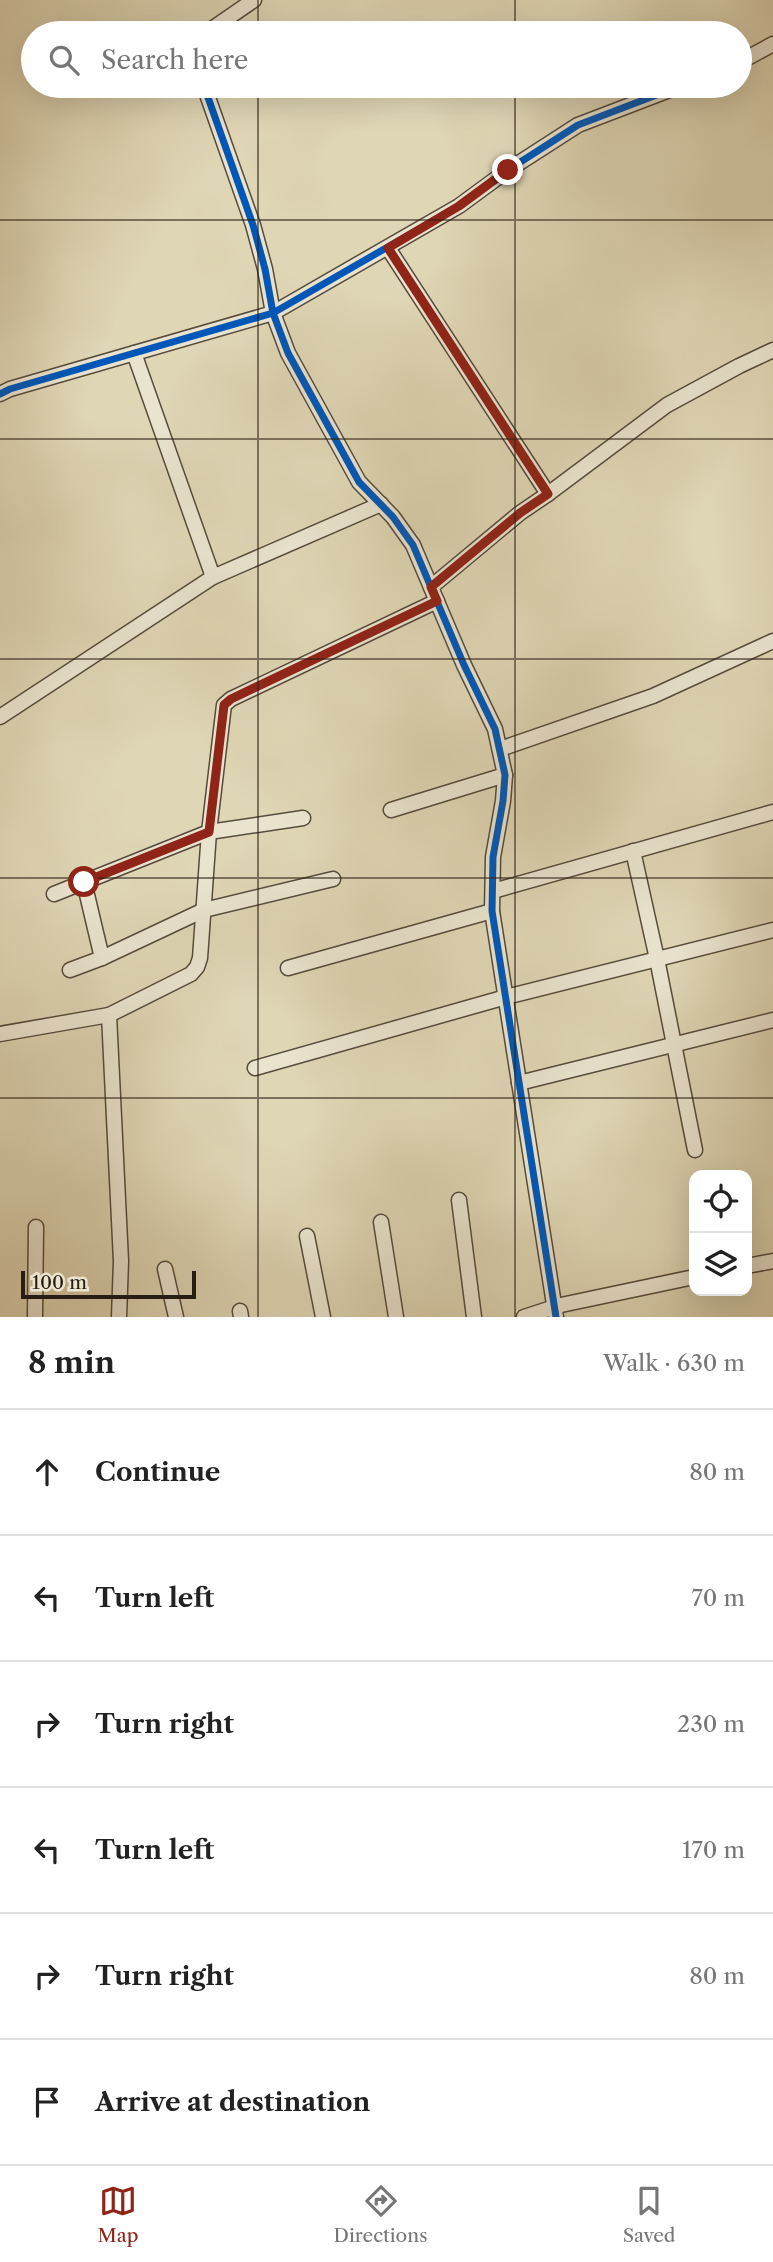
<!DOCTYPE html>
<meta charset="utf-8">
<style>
body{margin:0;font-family:"Libre Caslon Text",serif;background:#f2f2f2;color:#222}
.controls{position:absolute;right:21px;bottom:21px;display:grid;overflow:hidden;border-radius:14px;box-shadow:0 7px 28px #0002}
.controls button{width:63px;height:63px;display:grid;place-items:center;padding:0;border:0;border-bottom:2px solid #e0e0e0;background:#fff;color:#222;font:35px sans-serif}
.scale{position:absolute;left:21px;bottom:18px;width:175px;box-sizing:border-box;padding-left:7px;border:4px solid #281d14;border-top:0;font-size:19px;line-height:24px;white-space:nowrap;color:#281d14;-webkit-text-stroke:5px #eae4cf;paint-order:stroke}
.stop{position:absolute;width:21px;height:21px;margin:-16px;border:5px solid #8f2418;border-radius:50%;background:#fff}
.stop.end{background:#8f2418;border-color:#fff;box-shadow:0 2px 7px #0008}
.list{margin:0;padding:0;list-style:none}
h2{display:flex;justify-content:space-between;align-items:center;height:91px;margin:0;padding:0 28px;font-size:30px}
h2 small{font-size:23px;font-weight:400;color:#767676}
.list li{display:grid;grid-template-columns:46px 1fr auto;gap:21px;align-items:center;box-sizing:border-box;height:126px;padding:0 28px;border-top:2px solid #e0e0e0}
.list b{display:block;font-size:26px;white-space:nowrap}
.list em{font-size:23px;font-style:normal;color:#767676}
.icon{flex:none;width:38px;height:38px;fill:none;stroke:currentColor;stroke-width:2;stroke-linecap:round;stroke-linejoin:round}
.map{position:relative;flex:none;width:773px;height:1317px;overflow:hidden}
.search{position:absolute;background:#fff;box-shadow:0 7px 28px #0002;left:21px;right:21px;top:21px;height:77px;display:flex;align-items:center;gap:18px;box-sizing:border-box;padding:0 24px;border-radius:38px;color:#767676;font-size:26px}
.sheet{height:847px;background:#fff}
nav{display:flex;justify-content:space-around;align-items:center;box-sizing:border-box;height:98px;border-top:2px solid #e0e0e0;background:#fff;font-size:19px;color:#767676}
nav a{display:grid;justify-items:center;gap:4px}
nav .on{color:#8f2418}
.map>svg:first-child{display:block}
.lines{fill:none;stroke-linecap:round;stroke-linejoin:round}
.minor-casing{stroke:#564b3c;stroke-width:17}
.minor{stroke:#eae4cf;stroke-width:14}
.cycleway-casing{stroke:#eae4cf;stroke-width:11}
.cycleway{stroke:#0057b8;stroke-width:7}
.route{stroke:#8f2418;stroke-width:9}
.grid{fill:none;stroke:#281d14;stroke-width:2;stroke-opacity:0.55}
</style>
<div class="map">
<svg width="773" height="1317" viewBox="0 0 773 1317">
<rect width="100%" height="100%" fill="#dfd6b5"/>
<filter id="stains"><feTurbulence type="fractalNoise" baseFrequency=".00286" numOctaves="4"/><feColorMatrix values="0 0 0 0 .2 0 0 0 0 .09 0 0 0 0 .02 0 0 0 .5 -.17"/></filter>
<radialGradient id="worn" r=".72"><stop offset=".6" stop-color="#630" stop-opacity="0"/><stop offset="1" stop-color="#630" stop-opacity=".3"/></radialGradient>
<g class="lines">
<g class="minor-casing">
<g id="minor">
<path d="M206 33 254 0"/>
<path d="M740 62 773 44"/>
<path d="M204 86 253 225 265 269 273 313 288 353 359 482 393 517 413 545 464 665 495 729 505 775 503 801 493 857 492 911 556 1317"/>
<path d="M388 248 548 494"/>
<path d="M134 353 213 577 381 504"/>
<path d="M0 394 10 389 273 313 459 206 508 170 578 125 680 86"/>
<path d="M431 587 520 513 548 494 667 405 739 366 773 350"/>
<path d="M0 717 213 577"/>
<path d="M500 749 653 696 773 641"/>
<path d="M391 810 505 775"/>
<path d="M633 851 657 959 695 1150"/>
<path d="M84 882 102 958"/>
<path d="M493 891 773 812"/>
<path d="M54 894 209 832 303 818"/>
<path d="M288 968 492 911"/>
<path d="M70 970 102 958 204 910 333 879"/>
<path d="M109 1015 121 1261 119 1317"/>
<path d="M0 1034 109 1015 191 974 197 967 200 958 209 832 224 705 231 699 437 601"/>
<path d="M255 1068 506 997 773 930"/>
<path d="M519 1083 773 1020"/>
<path d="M459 1200 474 1317"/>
<path d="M381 1222 396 1317"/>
<path d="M307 1236 323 1317"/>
<path d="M747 1266 773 1261"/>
<path d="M165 1269 176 1317"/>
<path d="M240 1311 241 1317"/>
<path d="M35 1317 36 1227"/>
<path d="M524 1317 561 1305 694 1277"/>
</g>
</g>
<use href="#minor" class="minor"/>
<g class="cycleway-casing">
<g id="cycleway">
<path d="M204 86 253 225 265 269 273 313 288 353 359 482 393 517 413 545 464 665 495 729 505 775 503 801 493 857 492 911 556 1317"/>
<path d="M0 394 10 389 273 313 459 206 508 170 578 125 680 86"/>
</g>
</g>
<use href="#cycleway" class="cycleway"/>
</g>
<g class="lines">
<path class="route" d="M84 882 209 832 224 705 231 699 437 601 431 587 520 513 548 494 388 248 459 206 508 170"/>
</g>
<path class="grid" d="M258 0V33M515 0V33M258 86V1317M515 86V1317M0 220H773M0 439H773M0 659H773M0 878H773M0 1098H773"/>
<rect width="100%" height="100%" filter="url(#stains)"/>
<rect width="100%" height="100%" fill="url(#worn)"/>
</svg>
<div class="controls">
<button><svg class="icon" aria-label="locate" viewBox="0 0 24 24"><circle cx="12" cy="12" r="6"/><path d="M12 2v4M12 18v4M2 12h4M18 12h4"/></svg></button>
<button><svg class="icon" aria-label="layers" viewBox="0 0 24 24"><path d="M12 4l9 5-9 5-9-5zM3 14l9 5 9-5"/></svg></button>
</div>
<div class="scale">100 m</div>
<div class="stop" style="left:84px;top:882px"></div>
<div class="stop end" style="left:508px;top:170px"></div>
<div class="search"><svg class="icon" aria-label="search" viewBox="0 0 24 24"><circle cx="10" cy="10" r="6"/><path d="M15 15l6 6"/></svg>Search here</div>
</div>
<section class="sheet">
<h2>8 min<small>Walk · 630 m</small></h2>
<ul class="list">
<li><svg class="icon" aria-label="ahead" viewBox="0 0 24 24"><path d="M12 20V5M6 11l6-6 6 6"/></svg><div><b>Continue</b></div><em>80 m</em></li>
<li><svg class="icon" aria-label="left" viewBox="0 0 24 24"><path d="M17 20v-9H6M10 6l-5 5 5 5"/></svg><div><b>Turn left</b></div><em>70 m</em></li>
<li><svg class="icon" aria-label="right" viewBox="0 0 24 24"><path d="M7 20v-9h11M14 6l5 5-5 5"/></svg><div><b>Turn right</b></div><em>230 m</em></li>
<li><svg class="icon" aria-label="left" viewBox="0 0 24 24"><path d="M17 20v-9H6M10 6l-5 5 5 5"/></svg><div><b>Turn left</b></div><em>170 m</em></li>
<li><svg class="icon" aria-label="right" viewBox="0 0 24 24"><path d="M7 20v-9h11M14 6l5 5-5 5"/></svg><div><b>Turn right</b></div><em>80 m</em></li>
<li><svg class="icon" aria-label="arrive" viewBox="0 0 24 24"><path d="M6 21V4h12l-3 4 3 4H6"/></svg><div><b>Arrive at destination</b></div></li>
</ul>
</section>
<nav>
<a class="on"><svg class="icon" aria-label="map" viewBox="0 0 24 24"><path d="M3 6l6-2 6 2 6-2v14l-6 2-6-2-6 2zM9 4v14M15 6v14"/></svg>Map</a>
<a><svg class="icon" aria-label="directions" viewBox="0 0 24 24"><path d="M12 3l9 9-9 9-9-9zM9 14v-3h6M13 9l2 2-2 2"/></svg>Directions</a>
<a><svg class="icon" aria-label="saved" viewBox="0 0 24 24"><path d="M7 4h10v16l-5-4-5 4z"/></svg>Saved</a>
</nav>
